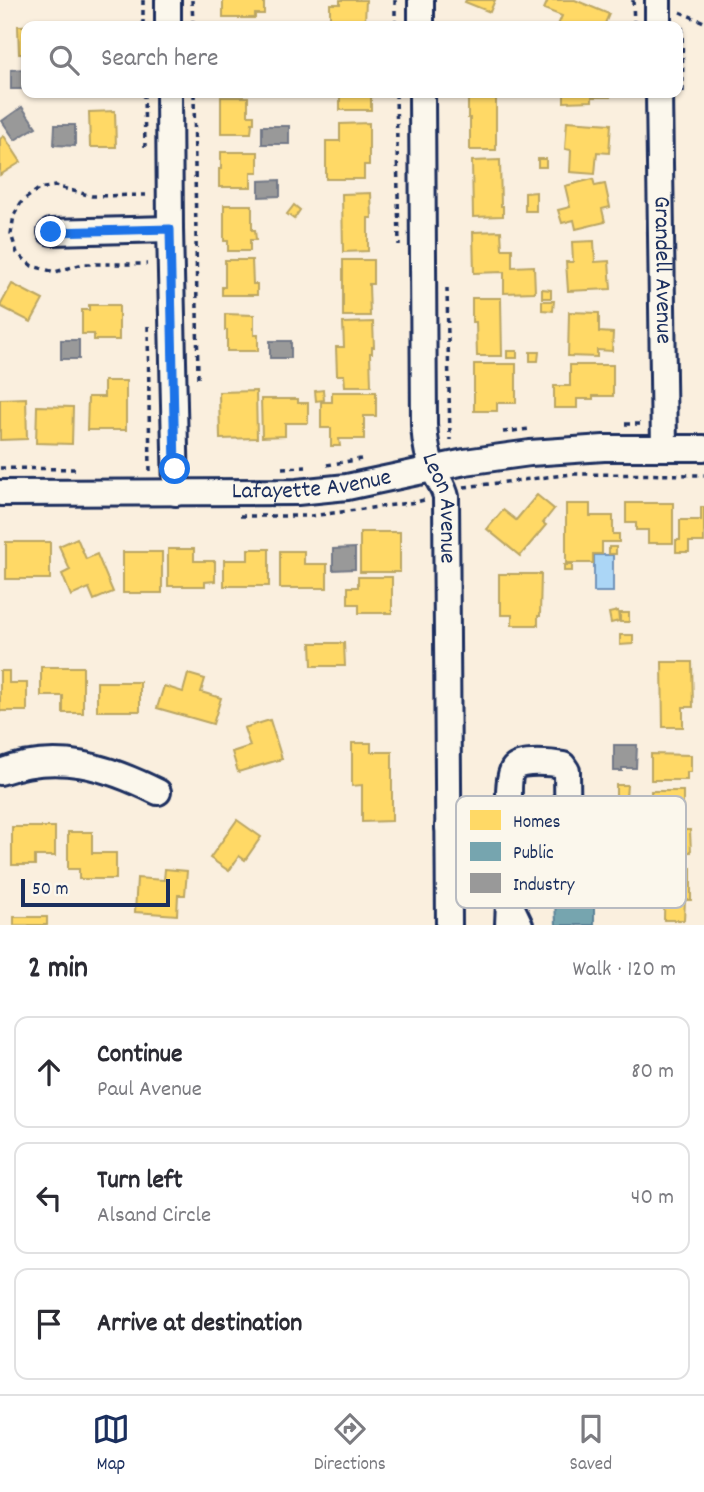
<!DOCTYPE html>
<meta charset="utf-8">
<style>
body{margin:0;font-family:Dekko,sans-serif;background:#f7f7f7;color:#2b2b33}
.scale{position:absolute;left:21px;bottom:18px;width:149px;box-sizing:border-box;padding-left:7px;border:4px solid #1b2f5e;border-top:0;font-size:19px;line-height:24px;white-space:nowrap;color:#1b2f5e;-webkit-text-stroke:5px #fbf7ec;paint-order:stroke}
.stop{position:absolute;width:21px;height:21px;margin:-16px;border:5px solid #1a73e8;border-radius:50%;background:#fff}
.stop.end{background:#1a73e8;border-color:#fff;box-shadow:0 2px 7px #0008}
.list{margin:0;padding:0;list-style:none}
h2{display:flex;justify-content:space-between;align-items:center;height:91px;margin:0;padding:0 28px;font-size:30px}
h2 small{font-size:23px;font-weight:400;color:#7c7c81}
.list li{display:grid;grid-template-columns:46px 1fr auto;gap:21px;align-items:center;box-sizing:border-box;height:112px;margin:0 14px 14px;padding:0 14px;border:2px solid #e1e1e2;border-radius:14px}
.list b{display:block;font-size:26px;white-space:nowrap}
.list p{margin:0;font-size:23px;white-space:nowrap;color:#7c7c81}
.list em{font-size:23px;font-style:normal;color:#7c7c81}
.icon{flex:none;width:38px;height:38px;fill:none;stroke:currentColor;stroke-width:2;stroke-linecap:round;stroke-linejoin:round}
.map{position:relative;flex:none;width:704px;height:925px;overflow:hidden}
.search{position:absolute;background:#fff;box-shadow:0 2px 5px #0004;left:21px;right:21px;top:21px;height:77px;display:flex;align-items:center;gap:18px;box-sizing:border-box;padding:0 24px;border-radius:14px;color:#7c7c81;font-size:26px}
.sheet{height:469px;background:#fff}
nav{display:flex;justify-content:space-around;align-items:center;box-sizing:border-box;height:98px;border-top:2px solid #e1e1e2;background:#fff;font-size:19px;color:#7c7c81}
nav a{display:grid;justify-items:center;gap:4px}
nav .on{color:#1b2f5e}
.map>svg:first-child{display:block}
.water{fill:#abd6f6;stroke:#7193b9;stroke-width:2}
.homes{fill:#ffd966;stroke:#bba664;stroke-width:2}
.public{fill:#76a5af;stroke:#5b8297;stroke-width:2}
.industry{fill:#999;stroke:#737987;stroke-width:2}
.lines{fill:none;stroke-linecap:round;stroke-linejoin:round}
.minor-casing{stroke:#1b2f5e;stroke-width:30}
.path{stroke:#1b2f5e;stroke-width:3.5;stroke-dasharray:5 5;stroke-linecap:butt}
.minor{stroke:#fbf7ec;stroke-width:24}
.route{stroke:#1a73e8;stroke-width:9}
.labels{text-anchor:middle;dominant-baseline:central;stroke-width:7;stroke-linejoin:round;paint-order:stroke}
.street-label{font-size:24px;fill:#1b2f5e;stroke:#fbf7ec}
.key{fill:#fbf7ec;stroke:#b8bbc1;stroke-width:2}
.key-label{font-size:19px;fill:#1b2f5e}
</style>
<div class="map">
<svg width="704" height="925" viewBox="0 0 704 925">
<rect width="100%" height="100%" fill="#faefde"/>
<filter id="ink" filterUnits="userSpaceOnUse"><feTurbulence type="fractalNoise" baseFrequency=".0143" numOctaves="2"/><feDisplacementMap in="SourceGraphic" scale="14" xChannelSelector="R" yChannelSelector="G"/><feConvolveMatrix kernelMatrix="1 2 1 2 8 2 1 2 1" color-interpolation-filters="sRGB"/></filter>
<g filter="url(#ink)">
<rect class="water" x="594" y="555" width="19" height="37"/>
<g class="homes">
<path d="M223 0H264V14H255V18H223Z"/>
<path d="M340 0H366L365 22H370V26L330 25V4H340Z"/>
<path d="M466 0H495L490 12 465 2Z"/>
<path d="M548 0H575L609 14 604 26H561L558 25 562 16 544 9Z"/>
<path d="M54 25V26H26V54H19L18 26Z"/>
<rect x="340" y="93" width="31" height="17"/>
<path d="M468 93H496V150H470V118H468Z"/>
<path d="M564 93H609L610 97H592V101L564 102Z"/>
<path d="M221 97H248V115H254V123H252L251 133H221Z"/>
<path d="M115 111 116 147H90L89 112Z"/>
<path d="M567 121 611 124 609 153 597 152 595 174 570 172 571 150 565 149Z"/>
<path d="M369 123V165H364V179H326V141H340V124Z"/>
<path d="M4 136 21 162 0 175V139Z"/>
<path d="M221 152H258V172H251V187H219V169H221Z"/>
<rect x="538" y="159" width="8" height="8"/>
<path d="M500 160 501 206H503V216L473 217 472 161Z"/>
<path d="M593 179 595 186 605 184 610 207 602 209 605 222 576 229 574 220 562 223 558 210 570 207 565 186Z"/>
<path d="M536 192V211H525V193Z"/>
<path d="M371 193 372 218H368V251L343 252 342 194Z"/>
<path d="M224 205H252V230H255L256 240H250V251H228V241H224Z"/>
<path d="M294 205 300 210 294 219 287 214Z"/>
<path d="M501 231 502 249H512V267L534 266 535 292 504 293V272L474 273 473 232Z"/>
<path d="M594 241 595 262 609 261 611 289 568 291 566 262H573L572 242Z"/>
<path d="M225 260H252L253 284H257V295H222V287H225Z"/>
<path d="M343 260H373V284H369L370 316H343Z"/>
<path d="M12 284 43 300 31 322 0 306Z"/>
<path d="M542 289 551 290V298H542Z"/>
<path d="M472 298H501L502 356H477L476 322H472Z"/>
<path d="M542 301H554L553 311 542 310Z"/>
<path d="M89 305H119V340H94V334H82V310H89Z"/>
<path d="M569 312 599 313V332L613 333 612 351 597 350V357L568 356Z"/>
<path d="M225 314 254 315V335H258V351H227V330H225Z"/>
<path d="M373 322 374 347H372V353H370L371 386H345L344 375H337L336 347H344L343 323Z"/>
<rect x="507" y="351" width="10" height="7"/>
<path d="M530 352H539L538 361H530Z"/>
<path d="M474 364H516V403H497V411H474Z"/>
<path d="M570 365H613V396H593V399H577V408H554V386H570Z"/>
<path d="M104 381H126V430H87L88 397H104Z"/>
<path d="M323 390 324 400 316 401 315 391Z"/>
<path d="M256 391 257 438 220 439 219 392Z"/>
<path d="M332 392H376V416H364V439H339L340 446H331V428H321V402H332Z"/>
<path d="M26 398 27 439 0 440V399Z"/>
<path d="M261 399H298V403H308V423H285V436L262 437Z"/>
<path d="M37 406 73 407 72 444 36 443Z"/>
<path d="M537 495 554 509 543 523 546 525 520 556 487 529 503 510 516 520Z"/>
<path d="M626 503H673V543H648V530H636V523H626Z"/>
<path d="M566 504H590V516H613V534H619V542H602V554H593V563H566Z"/>
<path d="M701 507H704V542H689V552H676V540H680V520H701Z"/>
<rect x="360" y="532" width="40" height="40"/>
<path d="M77 538 86 559 97 554 113 592 94 600 89 588 71 596 62 574 70 570 59 546Z"/>
<rect x="6" y="542" width="44" height="37"/>
<rect x="609" y="547" width="7" height="7"/>
<path d="M168 549H194V561H215V581L205 582V586H168Z"/>
<path d="M248 549H269V586H224V560H248Z"/>
<path d="M280 551H304V564H327V588H280Z"/>
<rect x="123" y="552" width="39" height="41"/>
<rect x="564" y="565" width="8" height="6"/>
<path d="M499 574H541L540 616H538V625H512V615H501V602H499Z"/>
<path d="M358 577H392V613H359V604H348V587H358Z"/>
<path d="M618 611 619 621 611 623 609 613Z"/>
<rect x="620" y="613" width="9" height="9"/>
<path d="M620 635H633V644L620 645Z"/>
<path d="M311 643H344L345 666H312Z"/>
<path d="M662 662H692L693 707H683V727H663Z"/>
<path d="M41 667H83V713H63V696H41Z"/>
<path d="M0 671H9V683H27V711H0Z"/>
<path d="M188 674 205 679 201 692 221 698 213 724 157 708 164 686 183 692Z"/>
<rect x="97" y="682" width="43" height="29"/>
<path d="M270 720 282 759 238 772 232 752 250 746 244 728Z"/>
<path d="M352 743H371V752H392V821L362 822V785L352 786Z"/>
<path d="M651 754 691 755V772H687V780H651Z"/>
<path d="M616 785H627L626 797H616Z"/>
<path d="M651 791H683V830H690L691 852 652 853Z"/>
<path d="M237 820 261 837 245 860 239 856 229 871 210 858Z"/>
<path d="M12 827H55V856H35V865H12Z"/>
<path d="M68 832H92V853H116V879H79V869H68Z"/>
<path d="M665 868H691V900H685L684 920H664Z"/>
<path d="M165 869 187 871 185 895H178L177 915 135 912 137 878 164 880Z"/>
<rect x="14" y="917" width="33" height="8"/>
</g>
<path class="public" d="M594 897V925H556L555 898Z"/>
<g class="industry">
<path d="M26 69V89H11V70Z"/>
<path d="M22 107 36 127 15 140 2 121Z"/>
<path d="M55 125H75V146L54 145Z"/>
<rect x="262" y="126" width="27" height="18"/>
<path d="M280 180V196L259 197V181Z"/>
<rect x="61" y="340" width="18" height="19"/>
<rect x="270" y="341" width="21" height="17"/>
<path d="M355 548V569L333 570V549Z"/>
<path d="M614 745H637L636 768H622V771H614Z"/>
</g>
<g class="lines">
<g class="minor-casing">
<g id="minor">
<path d="M168 0V26"/>
<path d="M421 0V26"/>
<path d="M658 0V26"/>
<path d="M169 93 170 229 176 493"/>
<path id="s1" d="M422 93 424 425C425 441 427 456 434 471 438 480 444 487 446 497L449 925"/>
<path id="s2" d="M659 93 664 448"/>
<path d="M51 232 170 229"/>
<path id="s3" d="M0 493 297 492 347 487 465 462 530 453 604 448H704"/>
<path d="M0 772C57 751 106 766 158 792"/>
<path d="M448 827 510 828C510 815 506 777 514 768 521 760 553 763 563 765L567 771 568 856 566 860 557 863H510V828"/>
<path d="M508 925 509 902 520 925"/>
</g>
</g>
<g class="path">
<path d="M143 0V26"/>
<path d="M192 0 193 26"/>
<path d="M395 0V26"/>
<path d="M633 0 634 26"/>
<path d="M680 12 704 22"/>
<path d="M682 27 683 93"/>
<path d="M144 93 145 147"/>
<path d="M194 93 198 381"/>
<path d="M396 93 399 245"/>
<path d="M146 195 92 196 55 186 39 189 22 201 14 215 11 234 17 253 32 266 55 272 83 264H147"/>
<path d="M447 288 450 440"/>
<path d="M148 326 150 472"/>
<path d="M625 424H642"/>
<path d="M503 432 530 429"/>
<path d="M327 465 361 459"/>
<path d="M0 468 78 469"/>
<path d="M282 468 306 467"/>
<path d="M464 487 572 474 704 475"/>
<path d="M240 516H311L416 502 424 500"/>
</g>
<use href="#minor" class="minor"/>
</g>
</g>
<g class="lines" filter="url(#ink)">
<path class="route" d="M51 232 170 229 175 469"/>
</g>
<g class="labels">
<g class="street-label">
<text stroke="none"><textPath href="#s2" startOffset="177">Grandell Avenue</textPath></text>
<text stroke="none"><textPath href="#s3" startOffset="312">Lafayette Avenue</textPath></text>
<text stroke="none"><textPath href="#s1" startOffset="418">Leon Avenue</textPath></text>
</g>
</g>
<rect x="456" y="796" width="230" height="112" rx="10" class="key"/>
<rect x="470" y="810" width="31" height="20" fill="#ffd966"/>
<rect x="470" y="842" width="31" height="19" fill="#76a5af"/>
<rect x="470" y="873" width="31" height="20" fill="#999"/>
<g class="key-label">
<text x="513" y="827">Homes</text>
<text x="513" y="858">Public</text>
<text x="513" y="890">Industry</text>
</g>
</svg>
<div class="scale">50 m</div>
<div class="stop" style="left:175px;top:469px"></div>
<div class="stop end" style="left:51px;top:232px"></div>
<div class="search"><svg class="icon" aria-label="search" viewBox="0 0 24 24"><circle cx="10" cy="10" r="6"/><path d="M15 15l6 6"/></svg>Search here</div>
</div>
<section class="sheet">
<h2>2 min<small>Walk · 120 m</small></h2>
<ul class="list">
<li><svg class="icon" aria-label="ahead" viewBox="0 0 24 24"><path d="M12 20V5M6 11l6-6 6 6"/></svg><div><b>Continue</b><p>Paul Avenue</p></div><em>80 m</em></li>
<li><svg class="icon" aria-label="left" viewBox="0 0 24 24"><path d="M17 20v-9H6M10 6l-5 5 5 5"/></svg><div><b>Turn left</b><p>Alsand Circle</p></div><em>40 m</em></li>
<li><svg class="icon" aria-label="arrive" viewBox="0 0 24 24"><path d="M6 21V4h12l-3 4 3 4H6"/></svg><div><b>Arrive at destination</b></div></li>
</ul>
</section>
<nav>
<a class="on"><svg class="icon" aria-label="map" viewBox="0 0 24 24"><path d="M3 6l6-2 6 2 6-2v14l-6 2-6-2-6 2zM9 4v14M15 6v14"/></svg>Map</a>
<a><svg class="icon" aria-label="directions" viewBox="0 0 24 24"><path d="M12 3l9 9-9 9-9-9zM9 14v-3h6M13 9l2 2-2 2"/></svg>Directions</a>
<a><svg class="icon" aria-label="saved" viewBox="0 0 24 24"><path d="M7 4h10v16l-5-4-5 4z"/></svg>Saved</a>
</nav>
